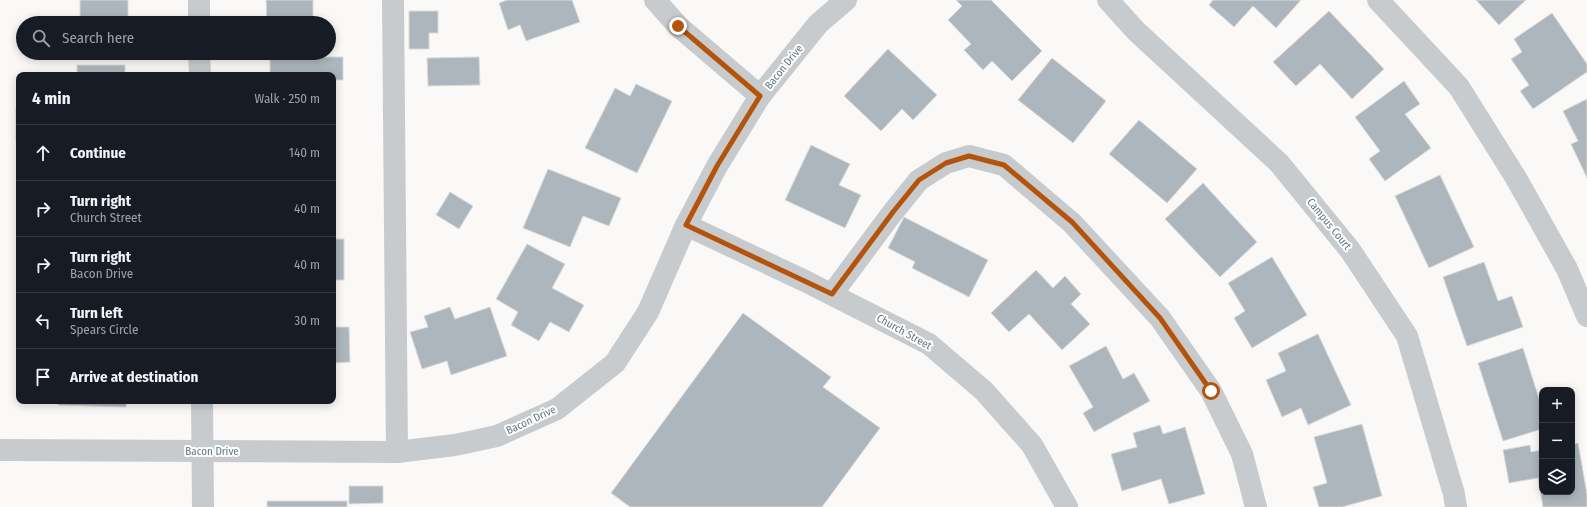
<!DOCTYPE html>
<meta charset="utf-8">
<style>
body{margin:0;font-family:"Fira Sans Condensed",sans-serif;background:#20242c;color:#f1f3f6}
.controls{position:absolute;right:12px;bottom:12px;display:grid;overflow:hidden;border-radius:8px;box-shadow:0 2px 10px #0003}
.controls button{width:36px;height:36px;display:grid;place-items:center;padding:0;border:0;border-bottom:1px solid #363941;background:#171b24;color:#f1f3f6;font:20px sans-serif}
.stop{position:absolute;width:12px;height:12px;margin:-9px;border:3px solid #b45309;border-radius:50%;background:#fff}
.stop.end{background:#b45309;border-color:#fff;box-shadow:0 1px 4px #0008}
.list{margin:0;padding:0;list-style:none}
h2{display:flex;justify-content:space-between;align-items:center;height:52px;margin:0;padding:0 16px;font-size:17px}
h2 small{font-size:13px;font-weight:400;color:#9ea1a6}
.list li{display:grid;grid-template-columns:26px 1fr auto;gap:12px;align-items:center;box-sizing:border-box;height:56px;padding:0 16px;border-top:1px solid #363941}
.list b{display:block;font-size:15px;white-space:nowrap}
.list p{margin:0;font-size:13px;white-space:nowrap;color:#9ea1a6}
.list em{font-size:13px;font-style:normal;color:#9ea1a6}
.icon{flex:none;width:22px;height:22px;fill:none;stroke:currentColor;stroke-width:2;stroke-linecap:round;stroke-linejoin:round}
.map{position:relative;flex:none;width:1587px;height:507px;overflow:hidden}
.search{position:absolute;background:#171b24;box-shadow:0 2px 10px #0003;left:16px;top:16px;width:320px;height:44px;display:flex;align-items:center;gap:10px;box-sizing:border-box;padding:0 14px;border-radius:22px;color:#9ea1a6;font-size:15px}
.panel{position:absolute;background:#171b24;box-shadow:0 2px 10px #0003;left:16px;top:72px;width:320px;height:332px;border-radius:8px}
.map>svg:first-child{display:block}
.building{fill:#adb6bc;stroke:#dbdbd9}
.lines{fill:none;stroke-linecap:round;stroke-linejoin:round}
.minor{stroke:#c7cbce;stroke-width:22}
.route{stroke:#b45309;stroke-width:5}
.labels{text-anchor:middle;dominant-baseline:central;stroke-width:4;stroke-linejoin:round;paint-order:stroke}
.street-label{font-size:11px;fill:#637683;stroke:#fff}
</style>
<div class="map">
<svg width="1587" height="507" viewBox="0 0 1587 507">
<rect width="100%" height="100%" fill="#faf9f7"/>
<g class="building">
<rect x="80" y="0" width="48" height="23"/>
<path d="M266 0H313V23H267Z"/>
<path d="M507 0H572L580 22 526 41 520 25 508 30 499 3Z"/>
<path d="M956 0H991L1042 51 1012 81 992 61 983 70 964 50 971 44 948 20 962 6Z"/>
<path d="M1213 0H1301L1276 28 1253 6 1234 27 1209 5Z"/>
<path d="M1476 0H1526L1499 25Z"/>
<path d="M409 11H438V33H429V49H409Z"/>
<path d="M1329 11 1384 69 1352 99 1320 64 1296 86 1273 62Z"/>
<path d="M1552 13 1587 64V72L1533 109 1520 91 1529 85 1511 59 1522 52 1514 39Z"/>
<path d="M888 49 937 95 913 120 902 109 881 131 844 96Z"/>
<path d="M270 57H343V80H333V75H270Z"/>
<path d="M479 57 480 85 428 86 427 58Z"/>
<path d="M1052 58 1106 101 1073 143 1018 100Z"/>
<rect x="77" y="65" width="48" height="10"/>
<path d="M1404 81 1420 104 1405 114 1431 148 1385 181 1369 159 1380 151 1355 117Z"/>
<path d="M636 84 672 101 637 173 585 148 615 88 630 96Z"/>
<path d="M1587 99V178L1571 144 1578 141 1563 111Z"/>
<rect x="16" y="109" width="3" height="32"/>
<path d="M1139 120 1197 169 1167 203 1109 154Z"/>
<path d="M811 145 850 164 839 185 861 195 845 228 785 200Z"/>
<path d="M548 169 621 198 609 226 583 216 570 247 523 228Z"/>
<path d="M1440 175 1474 247 1429 268 1395 196Z"/>
<path d="M1203 183 1257 242 1220 277 1165 219Z"/>
<path d="M450 192 473 206 459 229 436 215Z"/>
<path d="M904 217 988 260 969 297 912 268 915 262 888 248Z"/>
<rect x="333" y="239" width="11" height="41"/>
<path d="M527 244 565 264 552 288 584 305 569 332 550 322 539 341 511 325 518 312 496 299Z"/>
<path d="M1272 257 1307 315 1252 348 1234 318 1245 311 1228 283Z"/>
<path d="M1484 262 1498 301 1512 296 1523 327 1467 346 1443 277Z"/>
<path d="M1036 270 1053 288 1065 276 1081 294 1071 304 1090 324 1062 350 1029 314 1009 332 991 313Z"/>
<path d="M450 307 455 319 490 307 507 356 451 375 447 361 422 369 410 332 428 327 424 316Z"/>
<path d="M743 313 831 377 823 387 880 428 822 507H630L611 493Z"/>
<path d="M333 327H349L350 362 333 363Z"/>
<path d="M1318 334 1351 405 1308 425 1301 408 1282 417 1266 380 1286 371 1278 353Z"/>
<path d="M1106 346 1123 379 1134 373 1150 401 1094 432 1083 413 1093 407 1069 366Z"/>
<path d="M1523 348 1542 408V429L1503 441 1478 363Z"/>
<path d="M58 401H127L126 407 58 405Z"/>
<path d="M275 401H321V402L275 403Z"/>
<path d="M1362 424 1382 496 1342 507H1319L1313 487 1327 483 1314 437Z"/>
<path d="M1160 425 1163 434 1185 427 1205 494 1169 504 1161 479 1122 491 1111 454 1137 447 1133 433Z"/>
<path d="M1578 443 1587 494V507H1543L1538 478 1509 483 1503 450 1530 445 1531 452 1542 450V492H1572V445Z"/>
<path d="M349 486H383V503L349 504Z"/>
<rect x="267" y="501" width="80" height="6"/>
</g>
<g class="lines">
<g class="minor">
<path d="M199 0V23"/>
<path d="M393 0 397 452"/>
<path d="M655 0 678 26 760 96"/>
<path d="M1108 0 1136 31 1279 163 1350 250 1407 336 1454 494 1456 507"/>
<path d="M1378 0 1459 87 1516 178 1567 269 1587 316"/>
<path d="M199 53 200 75"/>
<path d="M686 225 805 281 929 344 984 391 1032 445 1067 507"/>
<path d="M832 294 893 212 919 180 946 163 969 156 1004 165 1072 223 1160 318 1211 391 1242 454 1256 507"/>
<path d="M202 401 203 507"/>
<path d="M0 450 397 452 455 445 497 436 557 409 615 363 648 312 686 225 717 166 760 96 818 24 846 0"/>
</g>
</g>
<g class="lines">
<path class="route" d="M678 26 760 96 717 166 686 225 832 294 893 212 919 180 946 163 969 156 1004 165 1072 222 1160 318 1211 391"/>
</g>
<g class="labels">
<g class="street-label">
<text transform="translate(784 67) rotate(-51)">Bacon Drive</text>
<text transform="translate(1329 224) rotate(51)">Campus Court</text>
<text transform="translate(904 332) rotate(29)">Church Street</text>
<text transform="translate(531 420) rotate(-25)">Bacon Drive</text>
<text x="212" y="451">Bacon Drive</text>
</g>
</g>
</svg>
<div class="controls">
<button>+</button>
<button>−</button>
<button><svg class="icon" aria-label="layers" viewBox="0 0 24 24"><path d="M12 4l9 5-9 5-9-5zM3 14l9 5 9-5"/></svg></button>
</div>
<div class="stop" style="left:1211px;top:391px"></div>
<div class="stop end" style="left:678px;top:26px"></div>
<div class="search"><svg class="icon" aria-label="search" viewBox="0 0 24 24"><circle cx="10" cy="10" r="6"/><path d="M15 15l6 6"/></svg>Search here</div>
<section class="panel">
<h2>4 min<small>Walk · 250 m</small></h2>
<ul class="list">
<li><svg class="icon" aria-label="ahead" viewBox="0 0 24 24"><path d="M12 20V5M6 11l6-6 6 6"/></svg><div><b>Continue</b></div><em>140 m</em></li>
<li><svg class="icon" aria-label="right" viewBox="0 0 24 24"><path d="M7 20v-9h11M14 6l5 5-5 5"/></svg><div><b>Turn right</b><p>Church Street</p></div><em>40 m</em></li>
<li><svg class="icon" aria-label="right" viewBox="0 0 24 24"><path d="M7 20v-9h11M14 6l5 5-5 5"/></svg><div><b>Turn right</b><p>Bacon Drive</p></div><em>40 m</em></li>
<li><svg class="icon" aria-label="left" viewBox="0 0 24 24"><path d="M17 20v-9H6M10 6l-5 5 5 5"/></svg><div><b>Turn left</b><p>Spears Circle</p></div><em>30 m</em></li>
<li><svg class="icon" aria-label="arrive" viewBox="0 0 24 24"><path d="M6 21V4h12l-3 4 3 4H6"/></svg><div><b>Arrive at destination</b></div></li>
</ul>
</section>
</div>
